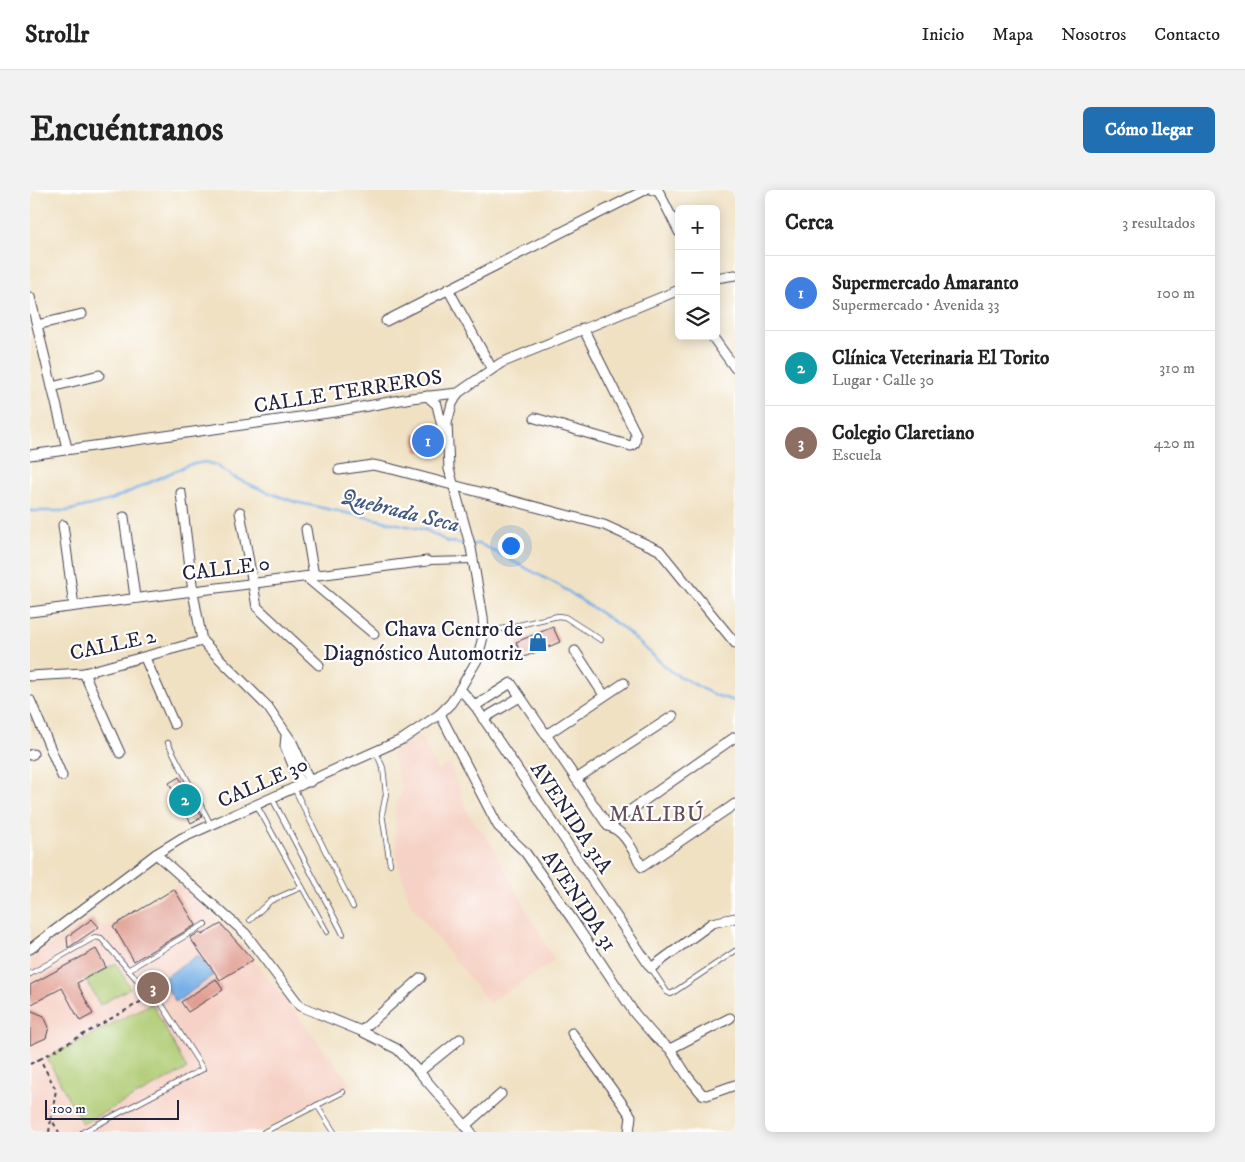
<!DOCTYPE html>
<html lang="es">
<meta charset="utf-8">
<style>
body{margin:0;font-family:"IM FELL DW Pica",serif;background:#f2f2f2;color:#222}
.controls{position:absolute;right:15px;top:15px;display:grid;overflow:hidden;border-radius:8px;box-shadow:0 2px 12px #0003}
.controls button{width:45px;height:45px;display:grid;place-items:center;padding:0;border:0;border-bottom:1px solid #e0e0e0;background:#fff;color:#222;font:25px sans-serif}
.scale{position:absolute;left:15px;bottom:12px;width:134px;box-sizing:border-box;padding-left:5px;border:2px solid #22223b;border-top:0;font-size:14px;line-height:18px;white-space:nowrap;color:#22223b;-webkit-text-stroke:4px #fff;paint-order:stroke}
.you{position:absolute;left:480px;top:355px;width:18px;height:18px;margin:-12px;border:4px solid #fff;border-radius:50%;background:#1a73e8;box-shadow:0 0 0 8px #1a73e833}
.badge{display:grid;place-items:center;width:32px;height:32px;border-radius:50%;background:#1f6fb2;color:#fff;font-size:16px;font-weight:700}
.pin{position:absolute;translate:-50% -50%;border:2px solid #fff;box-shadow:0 1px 5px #0006}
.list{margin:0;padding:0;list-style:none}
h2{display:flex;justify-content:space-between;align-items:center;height:65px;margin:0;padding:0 20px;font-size:21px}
h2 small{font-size:16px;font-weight:400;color:#767676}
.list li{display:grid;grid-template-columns:32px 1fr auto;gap:15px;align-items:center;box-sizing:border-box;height:75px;padding:0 20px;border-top:1px solid #e0e0e0}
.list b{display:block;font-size:19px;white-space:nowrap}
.list p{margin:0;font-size:16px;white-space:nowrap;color:#767676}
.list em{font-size:16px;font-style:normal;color:#767676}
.icon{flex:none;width:28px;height:28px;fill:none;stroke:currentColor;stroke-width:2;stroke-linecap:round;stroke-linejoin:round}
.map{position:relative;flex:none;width:705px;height:942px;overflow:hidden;border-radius:8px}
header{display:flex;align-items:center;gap:30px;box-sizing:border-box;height:70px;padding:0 25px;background:#fff;border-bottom:1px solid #e0e0e0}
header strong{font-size:24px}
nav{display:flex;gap:28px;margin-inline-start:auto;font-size:18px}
.intro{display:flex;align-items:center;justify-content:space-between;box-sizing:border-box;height:120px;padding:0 30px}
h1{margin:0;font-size:35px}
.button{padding:12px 22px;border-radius:8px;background:#1f6fb2;color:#fff;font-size:18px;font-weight:700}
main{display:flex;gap:30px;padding:0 30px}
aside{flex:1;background:#fff;border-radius:8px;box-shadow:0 2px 12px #0003}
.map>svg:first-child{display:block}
.built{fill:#f6d1c5}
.green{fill:#aecb72;stroke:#687656}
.water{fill:#74afe5;stroke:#4b6890}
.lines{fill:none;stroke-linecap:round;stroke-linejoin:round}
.stream{stroke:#74afe5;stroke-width:2.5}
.building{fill:#e09d90}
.service-casing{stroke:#413f4f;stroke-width:6}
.pedestrian-casing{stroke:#413f4f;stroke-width:8}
.minor-casing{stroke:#413f4f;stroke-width:11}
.path{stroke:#413f4f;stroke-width:2;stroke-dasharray:4 4;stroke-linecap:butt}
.service{stroke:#fff;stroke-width:4.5}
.pedestrian{stroke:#fff;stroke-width:6}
.minor{stroke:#fff;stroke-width:9}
.labels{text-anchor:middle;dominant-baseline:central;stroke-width:4.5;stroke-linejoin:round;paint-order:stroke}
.street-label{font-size:21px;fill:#22223b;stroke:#fff}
.poi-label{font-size:21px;fill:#22223b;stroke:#fff;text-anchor:end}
.water-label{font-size:22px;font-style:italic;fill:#435a7f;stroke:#fff}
.neighbourhood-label{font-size:22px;letter-spacing:1px;fill:#644d59;stroke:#fff}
</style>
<header>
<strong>Strollr</strong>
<nav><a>Inicio</a><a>Mapa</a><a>Nosotros</a><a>Contacto</a></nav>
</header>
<div class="intro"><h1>Encuéntranos</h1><a class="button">Cómo llegar</a></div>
<main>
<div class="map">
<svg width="705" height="942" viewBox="0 0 705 942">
<rect width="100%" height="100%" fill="#fff"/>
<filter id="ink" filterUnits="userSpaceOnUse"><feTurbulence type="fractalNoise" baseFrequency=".02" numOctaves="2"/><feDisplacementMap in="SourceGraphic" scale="10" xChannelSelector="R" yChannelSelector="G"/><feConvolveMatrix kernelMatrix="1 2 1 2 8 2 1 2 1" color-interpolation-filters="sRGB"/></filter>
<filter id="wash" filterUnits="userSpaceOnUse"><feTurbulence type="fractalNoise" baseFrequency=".0096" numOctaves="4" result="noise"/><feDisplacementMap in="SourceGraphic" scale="20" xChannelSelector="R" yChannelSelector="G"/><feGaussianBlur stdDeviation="1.12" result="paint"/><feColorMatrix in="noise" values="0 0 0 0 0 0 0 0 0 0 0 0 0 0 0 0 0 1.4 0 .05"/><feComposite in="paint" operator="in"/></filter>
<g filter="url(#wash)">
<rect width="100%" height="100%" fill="#f0e1c3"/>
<g class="built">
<path d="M391 547 407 580 420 574 439 625 461 653 524 771 459 813 380 714 366 665 365 618 373 598 361 563Z"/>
<path d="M149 694 207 749 321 894 230 942H0V769L62 728 76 738Z"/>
</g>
<g class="green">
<path d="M86 773 100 798 70 815 56 790Z"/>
<path d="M122 813 157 879 52 934 17 868Z"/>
</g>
<path class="water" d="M168 765 183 786 146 812 131 790Z"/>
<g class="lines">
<g class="stream">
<path d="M0 321H37L81 310 158 275 175 272 186 275 203 287 237 302 265 312 396 340 418 352 437 354"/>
<path d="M442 354H450L530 396 593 438 640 481 684 505 705 511"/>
</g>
</g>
<g id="blocks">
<g class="building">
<path d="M407 241 412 259 386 262 384 244Z"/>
<path d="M523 437 530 452 492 468 486 452Z"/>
<path d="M149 587 172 627 161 633 139 593Z"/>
<path d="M144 699 166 735 104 771 83 736Z"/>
<path d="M62 729 69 737 38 758 37 747Z"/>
<path d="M191 734 223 770 190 790 160 748 170 742 172 745Z"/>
<path d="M66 759 76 777 47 793 63 824 50 831 32 798 0 815V795Z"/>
<path d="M186 789 193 800 158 822 151 812Z"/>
<path d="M0 820 14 826 19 837 16 848 0 855Z"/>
</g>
</g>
</g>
<g filter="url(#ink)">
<use href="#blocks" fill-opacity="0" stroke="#413f4f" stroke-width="1"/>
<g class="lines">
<g class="service-casing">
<g id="service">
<path d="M454 443 528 426 535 427 571 450"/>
<path d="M138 553 181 635"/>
<path d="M346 562 353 578 356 604 352 624 360 674"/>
<path d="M264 598 323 717"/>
<path d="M242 608 313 744"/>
<path d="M226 614 297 742"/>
<path d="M220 730 240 711 272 697"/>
<path d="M621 778 637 802 641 804 705 761"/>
<path d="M98 780 175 734"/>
<path d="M0 784 65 747 71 748 109 792 125 804 173 879 53 942"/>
<path d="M287 915 304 942"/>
<path d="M234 942 313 902"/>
</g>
</g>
<g class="pedestrian-casing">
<path id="pedestrian" d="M397 371 443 370"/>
</g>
<g class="minor-casing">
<g id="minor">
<path d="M623 0 629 2 649 42"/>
<path d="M686 88 705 85"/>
<path d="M418 99 462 179"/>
<path d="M0 107 37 258"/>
<path d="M356 131 615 0"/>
<path d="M7 135 52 124"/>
<path d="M682 146 705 178"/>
<path d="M22 197 69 185"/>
<path d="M397 206 407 215 414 245"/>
<path d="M505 228 601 256 605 253 606 244 553 138"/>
<path d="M0 265 305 222 381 208 428 203 471 173 649 100"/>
<path d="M309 280 343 275 362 279 574 335 629 360 705 453"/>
<path d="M151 303 163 402 172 451 238 517 262 552 280 592"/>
<path d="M210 322 227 417 289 475"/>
<path d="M94 327 105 407"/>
<path d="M33 335 44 416"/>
<path d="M276 339 284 386"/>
<path d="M276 387 344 444"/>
<path d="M0 422 397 371"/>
<path d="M545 461 574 505"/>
<path d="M115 468 144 534"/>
<path d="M54 483 90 563"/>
<path d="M0 486 54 483 172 451"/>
<path d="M430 499 445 516 621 778 682 733 705 728"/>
<path d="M0 510 32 586"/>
<path d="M445 516 481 493 578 636C596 641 603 662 612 677L705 614"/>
<path d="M410 524 468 636 495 662 542 729 605 824 626 848 640 859 658 887 672 904 677 905 705 895"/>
<path d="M453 529 490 507"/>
<path d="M516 545 594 493"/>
<path d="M256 546 255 556 271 595"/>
<path d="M0 565 3 564"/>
<path d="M546 589 643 526"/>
<path d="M578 636 705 547"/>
<path d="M126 664 215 743 270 816 331 841 367 859 389 882 441 942"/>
<path d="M0 759 126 664 152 648 373 549 410 524 421 513 430 499 447 470 454 443 453 427 441 358 419 279 417 233 422 214 428 203"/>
<path d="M331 841 391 788"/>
<path d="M542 843 601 926 599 942"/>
<path d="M640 859 700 828"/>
<path d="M389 882 430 849"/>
<path d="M435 936 471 904"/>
</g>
</g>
<g class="path">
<path d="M10 869 119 807"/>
<path d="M0 874 10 869 26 900 21 929 29 942"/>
<path d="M19 942 21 929"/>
</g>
<use href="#service" class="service"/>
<use href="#pedestrian" class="pedestrian"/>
<use href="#minor" class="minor"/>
</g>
</g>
<defs>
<g id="shop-bare" transform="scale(1.5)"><path d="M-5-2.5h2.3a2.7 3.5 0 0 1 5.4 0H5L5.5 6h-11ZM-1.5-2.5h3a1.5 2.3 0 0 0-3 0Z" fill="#1f6fb2" stroke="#fff" stroke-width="2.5" paint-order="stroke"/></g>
</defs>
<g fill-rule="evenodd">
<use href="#shop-bare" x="508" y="452"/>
</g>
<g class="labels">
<g class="street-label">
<text transform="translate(318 202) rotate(-9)">CALLE TERREROS</text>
<text transform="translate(196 379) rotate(-7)">CALLE 0</text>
<text transform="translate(83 455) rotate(-12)">CALLE 2</text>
<text transform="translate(233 593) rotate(-24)">CALLE 30</text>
<text transform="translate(541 628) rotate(56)">AVENIDA 31A</text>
<text transform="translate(549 711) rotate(56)">AVENIDA 31</text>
</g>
<g class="poi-label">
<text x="493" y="440">Chava Centro de<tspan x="493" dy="24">Diagnóstico Automotriz</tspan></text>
</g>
<g class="water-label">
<text transform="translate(370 321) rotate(14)">Quebrada Seca</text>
</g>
<g class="neighbourhood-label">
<text x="627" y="624">MALIBÚ</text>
</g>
</g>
</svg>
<div class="controls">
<button>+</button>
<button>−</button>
<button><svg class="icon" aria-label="layers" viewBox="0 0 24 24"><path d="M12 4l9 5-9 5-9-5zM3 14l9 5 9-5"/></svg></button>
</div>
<div class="scale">100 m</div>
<div class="you"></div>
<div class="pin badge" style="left:398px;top:251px;background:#3f7fe0">1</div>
<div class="pin badge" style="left:155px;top:610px;background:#0f9aa8">2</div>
<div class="pin badge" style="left:123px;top:798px;background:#8d6e63">3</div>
</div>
<aside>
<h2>Cerca<small>3 resultados</small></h2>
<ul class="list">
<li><span class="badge" style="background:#3f7fe0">1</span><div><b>Supermercado Amaranto</b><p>Supermercado · Avenida 33</p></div><em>100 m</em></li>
<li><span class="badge" style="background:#0f9aa8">2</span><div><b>Clínica Veterinaria El Torito</b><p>Lugar · Calle 30</p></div><em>310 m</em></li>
<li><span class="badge" style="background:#8d6e63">3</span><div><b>Colegio Claretiano</b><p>Escuela</p></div><em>420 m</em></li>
</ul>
</aside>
</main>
